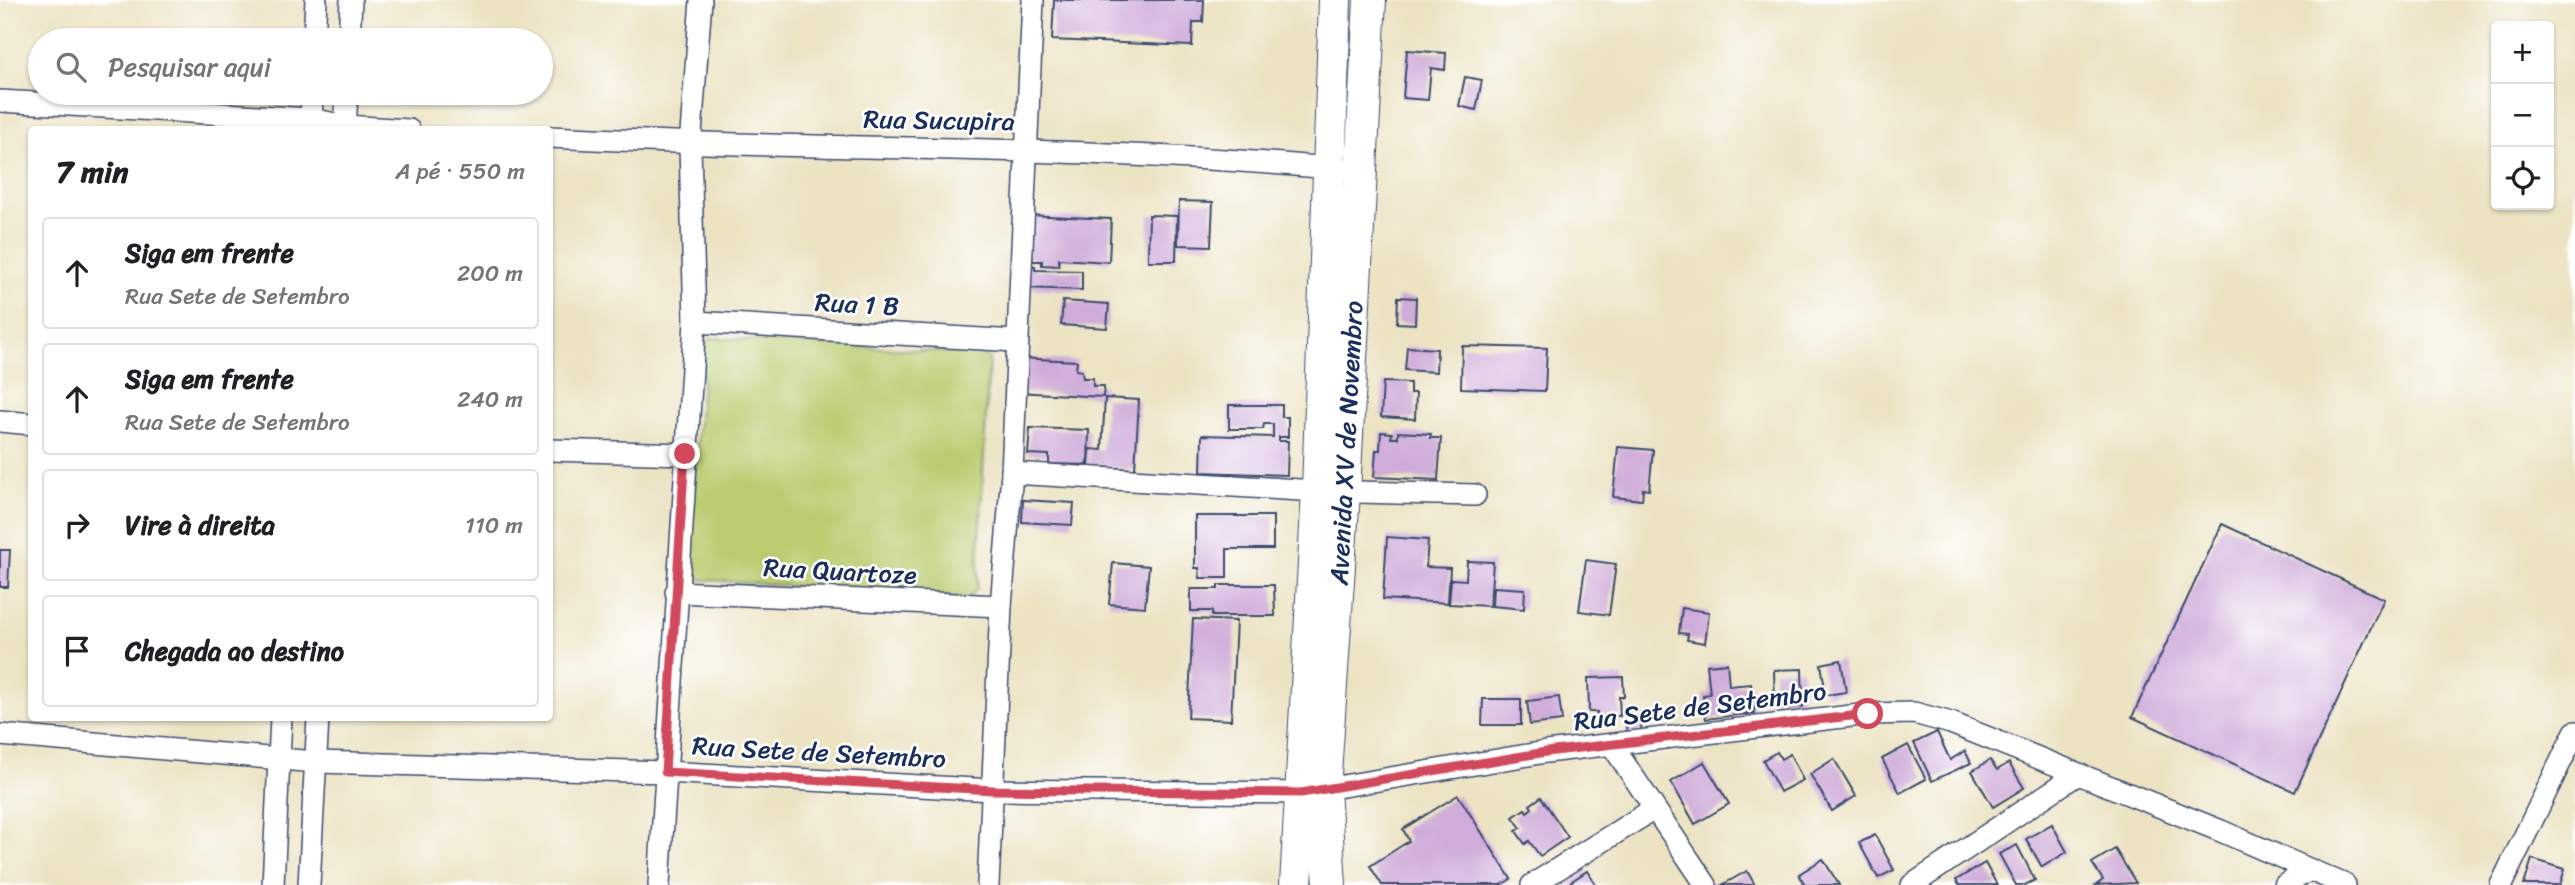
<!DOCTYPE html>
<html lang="pt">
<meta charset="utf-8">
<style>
body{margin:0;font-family:Sriracha,sans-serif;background:#f6f6f6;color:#202124}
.controls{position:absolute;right:21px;top:21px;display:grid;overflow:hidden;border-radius:7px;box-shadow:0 2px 5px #0004}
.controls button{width:63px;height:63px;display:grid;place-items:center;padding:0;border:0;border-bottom:2px solid #e0e0e0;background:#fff;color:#202124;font:35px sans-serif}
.stop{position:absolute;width:21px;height:21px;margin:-16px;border:5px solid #d1495b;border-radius:50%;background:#fff}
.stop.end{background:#d1495b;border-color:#fff;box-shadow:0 2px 7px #0008}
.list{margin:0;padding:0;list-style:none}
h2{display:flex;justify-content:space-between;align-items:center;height:91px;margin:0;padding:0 28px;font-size:30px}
h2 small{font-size:23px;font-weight:400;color:#757577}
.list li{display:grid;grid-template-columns:46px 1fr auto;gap:21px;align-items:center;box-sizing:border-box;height:112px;margin:0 14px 14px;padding:0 14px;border:2px solid #e0e0e0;border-radius:7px}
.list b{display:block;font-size:26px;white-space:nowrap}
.list p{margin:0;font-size:23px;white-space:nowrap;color:#757577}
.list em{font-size:23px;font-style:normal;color:#757577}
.icon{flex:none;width:38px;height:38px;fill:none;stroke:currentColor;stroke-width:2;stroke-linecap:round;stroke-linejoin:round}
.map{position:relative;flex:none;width:2575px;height:885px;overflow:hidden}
.search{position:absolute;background:#fff;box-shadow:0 2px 5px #0004;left:28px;top:28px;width:525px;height:77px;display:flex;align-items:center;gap:18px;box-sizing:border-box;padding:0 24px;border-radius:38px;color:#757577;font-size:26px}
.panel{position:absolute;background:#fff;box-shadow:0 2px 5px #0004;left:28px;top:126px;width:525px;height:595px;border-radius:7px}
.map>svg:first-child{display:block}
.green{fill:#bacc70;stroke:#6a7e67;stroke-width:2}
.building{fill:#cfacd9}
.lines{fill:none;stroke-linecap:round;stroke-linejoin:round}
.minor-casing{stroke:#3a4a6d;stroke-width:24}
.secondary-casing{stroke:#3a4a6d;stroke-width:34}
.minor{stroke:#fff;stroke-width:21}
.secondary{stroke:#fff;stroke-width:32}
.route{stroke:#d1495b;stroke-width:9}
.labels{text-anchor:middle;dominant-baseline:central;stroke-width:5;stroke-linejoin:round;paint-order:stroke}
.street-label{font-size:26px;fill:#1b2f5e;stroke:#fff}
</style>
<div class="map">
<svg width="2575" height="885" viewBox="0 0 2575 885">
<rect width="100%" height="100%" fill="#fff"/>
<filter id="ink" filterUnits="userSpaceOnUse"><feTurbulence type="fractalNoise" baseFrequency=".0143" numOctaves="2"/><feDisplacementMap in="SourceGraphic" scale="14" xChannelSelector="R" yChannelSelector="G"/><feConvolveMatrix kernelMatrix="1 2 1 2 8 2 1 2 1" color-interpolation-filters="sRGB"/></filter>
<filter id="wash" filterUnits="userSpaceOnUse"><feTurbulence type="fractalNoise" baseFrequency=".00686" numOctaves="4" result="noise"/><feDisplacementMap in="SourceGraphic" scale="28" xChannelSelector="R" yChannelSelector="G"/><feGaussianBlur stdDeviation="1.57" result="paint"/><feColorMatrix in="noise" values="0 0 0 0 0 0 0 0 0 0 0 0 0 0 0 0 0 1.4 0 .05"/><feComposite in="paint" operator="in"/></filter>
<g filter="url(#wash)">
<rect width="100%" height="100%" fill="#ece3c3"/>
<path class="green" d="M712 338 983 354 989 359 977 589 968 598 691 579 687 569 705 342Z"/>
<g id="blocks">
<g class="building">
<path d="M1054 0H1204L1203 22H1193L1192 46 1052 40Z"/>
<path d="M1407 50 1446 53 1445 70 1431 68 1428 100 1403 98Z"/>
<path d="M1465 77 1482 80 1476 110 1459 106Z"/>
<path d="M1179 201 1213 202 1211 246 1178 245Z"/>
<path d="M1026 215 1111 219 1109 262 1059 259V266L1042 265V261H1032L1033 257 1023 256Z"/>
<path d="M1149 215 1177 216 1176 261H1148Z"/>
<path d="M1025 265 1035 266V270L1082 271V290L1021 288Z"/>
<path d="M1398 297 1416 298 1415 324 1397 323Z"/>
<path d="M1063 301 1109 304 1107 328 1061 325Z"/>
<path d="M1462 346 1547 348 1545 391 1461 388Z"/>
<path d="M1407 347 1437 349 1436 372 1405 370Z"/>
<path d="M1017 358 1077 361 1076 370 1082 371 1083 378H1093V386H1104L1103 397 1017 392Z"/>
<path d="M1383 382 1410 383V393H1416L1415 419 1381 417Z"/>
<path d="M1105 398 1139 400 1135 469 1089 467 1090 449 1102 450Z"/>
<path d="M1229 405H1282V417H1288V437H1279V441H1288L1287 475 1201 472 1202 435 1273 437V424H1264L1263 429H1229Z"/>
<path d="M1030 428 1089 430 1088 465 1049 464V455L1028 454Z"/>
<path d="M1381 432 1392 433 1391 438H1398V432L1431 434 1430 438H1441L1438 480 1374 477 1376 450H1380Z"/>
<path d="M1618 447 1653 450 1649 490 1643 489 1642 500 1613 497Z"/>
<path d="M1023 500 1074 503 1072 525 1022 522Z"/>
<path d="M1195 516H1273V549H1227V578H1200L1199 568H1195Z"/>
<path d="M2222 524 2384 599 2295 792 2132 717Z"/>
<path d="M1387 537 1428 540 1426 567 1450 568 1448 603 1383 599Z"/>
<path d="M0 550H10L8 587H0Z"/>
<path d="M1586 560 1616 564 1609 615 1579 611Z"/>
<path d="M1467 561 1493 562 1490 606 1449 604 1451 579 1466 580Z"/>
<path d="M1113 563 1149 566 1145 607 1109 604Z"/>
<path d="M1218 585H1274L1275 616H1212V611H1191V589H1218Z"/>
<path d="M1493 587 1525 589 1524 609 1492 606Z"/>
<path d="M1682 608 1709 612 1705 643 1687 640 1688 634 1679 633Z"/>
<path d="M1193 619 1236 621 1231 720 1188 718Z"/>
<path d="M1841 660 1846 692 1826 695 1821 664Z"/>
<path d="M1727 663 1729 686 1751 684 1755 713 1706 719 1703 695 1710 694 1707 665Z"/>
<path d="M1802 669 1803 707 1775 708 1774 670Z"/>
<path d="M1623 677 1624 697H1619L1620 716H1597V712H1589L1588 678Z"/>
<path d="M1559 697 1562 721 1530 725 1527 701Z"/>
<path d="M1483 699H1521V725H1482Z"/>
<path d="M1640 712 1642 735 1627 737 1625 713Z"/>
<path d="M1937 732 1950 760 1965 751 1971 763 1932 781 1914 743Z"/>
<path d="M1908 745 1926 779 1900 793 1882 759Z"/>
<path d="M1777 752 1781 759 1790 754 1803 780 1780 792 1763 760Z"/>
<path d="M1834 759 1856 796 1832 811 1810 774Z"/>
<path d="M1990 760 1997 770 2009 763 2024 788 1993 807 1972 771Z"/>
<path d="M1704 762 1729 804 1695 824 1671 782Z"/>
<path d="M1458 795 1511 879 1501 885H1382L1370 866 1409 841 1403 829Z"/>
<path d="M1541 797 1568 837 1540 856 1529 841 1525 844 1516 831 1521 828 1513 817 1525 809 1527 812 1532 808 1530 805Z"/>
<path d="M2052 824 2067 852 2042 867 2026 839Z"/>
<path d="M1875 835 1894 870 1878 878 1859 843Z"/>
<path d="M2017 845 2035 880 2025 885H2016L1999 854Z"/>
<path d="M2115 849 2136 883 2096 885 2103 880 2092 863Z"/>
<path d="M1823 859 1839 885H1805L1799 874Z"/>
<path d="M2532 859 2565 869 2560 885H2524Z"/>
<path d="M1985 863 1997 885H1959L1956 880Z"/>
<path d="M1587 871 1596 885H1566Z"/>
<path d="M1747 871 1755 885H1722Z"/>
</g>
</g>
</g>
<g filter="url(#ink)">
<use href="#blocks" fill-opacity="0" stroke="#3a4a6d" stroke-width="2"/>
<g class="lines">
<g class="minor-casing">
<g id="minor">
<path d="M314 40 316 0"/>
<path d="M349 40 351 0"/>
<path d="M0 101 311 119 345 126 409 130"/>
<path d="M311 130 312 93"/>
<path d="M345 130 347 93"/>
<path d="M550 137C813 151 1078 144 1341 169"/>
<path d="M695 322 1016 341"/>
<path d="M0 421 32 424"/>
<path d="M550 450 685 454"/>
<path d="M1012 473 1318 491 1475 495"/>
<path d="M676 592 1001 606"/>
<path d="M0 735 316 762 665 772 993 790 1301 793 1546 752 1868 714 1914 713 1951 723 2221 831 2345 885"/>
<path d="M1612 745 1706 885"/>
<path d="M273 885 281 718"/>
<path d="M309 885 318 718"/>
<path d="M659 885 695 322 690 147 701 0"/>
<path d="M988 885 1001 606 1012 473 1033 0"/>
<path d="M1532 885 1654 809"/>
<path d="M1912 885 2078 774"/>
<path d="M2285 885 2309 870"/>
<path d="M2501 885 2575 732"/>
</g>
</g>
<g class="secondary-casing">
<g id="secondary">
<path d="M1296 885 1318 491 1335 0"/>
<path d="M1330 885 1324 789 1344 492 1370 0"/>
</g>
</g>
<use href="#minor" class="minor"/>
<use href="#secondary" class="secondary"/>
</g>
</g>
<g class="lines" filter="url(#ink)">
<path class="route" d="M685 454 665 772 993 790 1301 793 1546 752 1868 714"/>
</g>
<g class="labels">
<g class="street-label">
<text transform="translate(939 120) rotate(1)">Rua Sucupira</text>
<text transform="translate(857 304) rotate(3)">Rua 1 B</text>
<text transform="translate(1346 443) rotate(-87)">Avenida XV de Novembro</text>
<text transform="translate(840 571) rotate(3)">Rua Quartoze</text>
<text transform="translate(1700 706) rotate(-7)">Rua Sete de Setembro</text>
<text transform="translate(819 752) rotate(3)">Rua Sete de Setembro</text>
</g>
</g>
</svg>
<div class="controls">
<button>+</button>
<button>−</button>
<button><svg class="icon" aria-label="locate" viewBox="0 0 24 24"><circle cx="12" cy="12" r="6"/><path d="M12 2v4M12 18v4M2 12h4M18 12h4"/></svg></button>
</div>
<div class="stop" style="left:1868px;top:714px"></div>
<div class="stop end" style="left:685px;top:454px"></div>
<div class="search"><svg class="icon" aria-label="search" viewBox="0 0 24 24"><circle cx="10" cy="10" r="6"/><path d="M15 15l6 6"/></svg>Pesquisar aqui</div>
<section class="panel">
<h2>7 min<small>A pé · 550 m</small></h2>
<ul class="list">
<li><svg class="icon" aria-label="ahead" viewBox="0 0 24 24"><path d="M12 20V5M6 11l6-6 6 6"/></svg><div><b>Siga em frente</b><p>Rua Sete de Setembro</p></div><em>200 m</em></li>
<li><svg class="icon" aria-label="ahead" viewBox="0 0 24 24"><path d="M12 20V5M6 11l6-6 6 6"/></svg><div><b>Siga em frente</b><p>Rua Sete de Setembro</p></div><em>240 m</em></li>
<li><svg class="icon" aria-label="right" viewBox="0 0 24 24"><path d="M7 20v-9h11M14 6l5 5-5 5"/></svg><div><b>Vire à direita</b></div><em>110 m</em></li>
<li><svg class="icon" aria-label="arrive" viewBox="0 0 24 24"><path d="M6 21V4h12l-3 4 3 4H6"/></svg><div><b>Chegada ao destino</b></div></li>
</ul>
</section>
</div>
